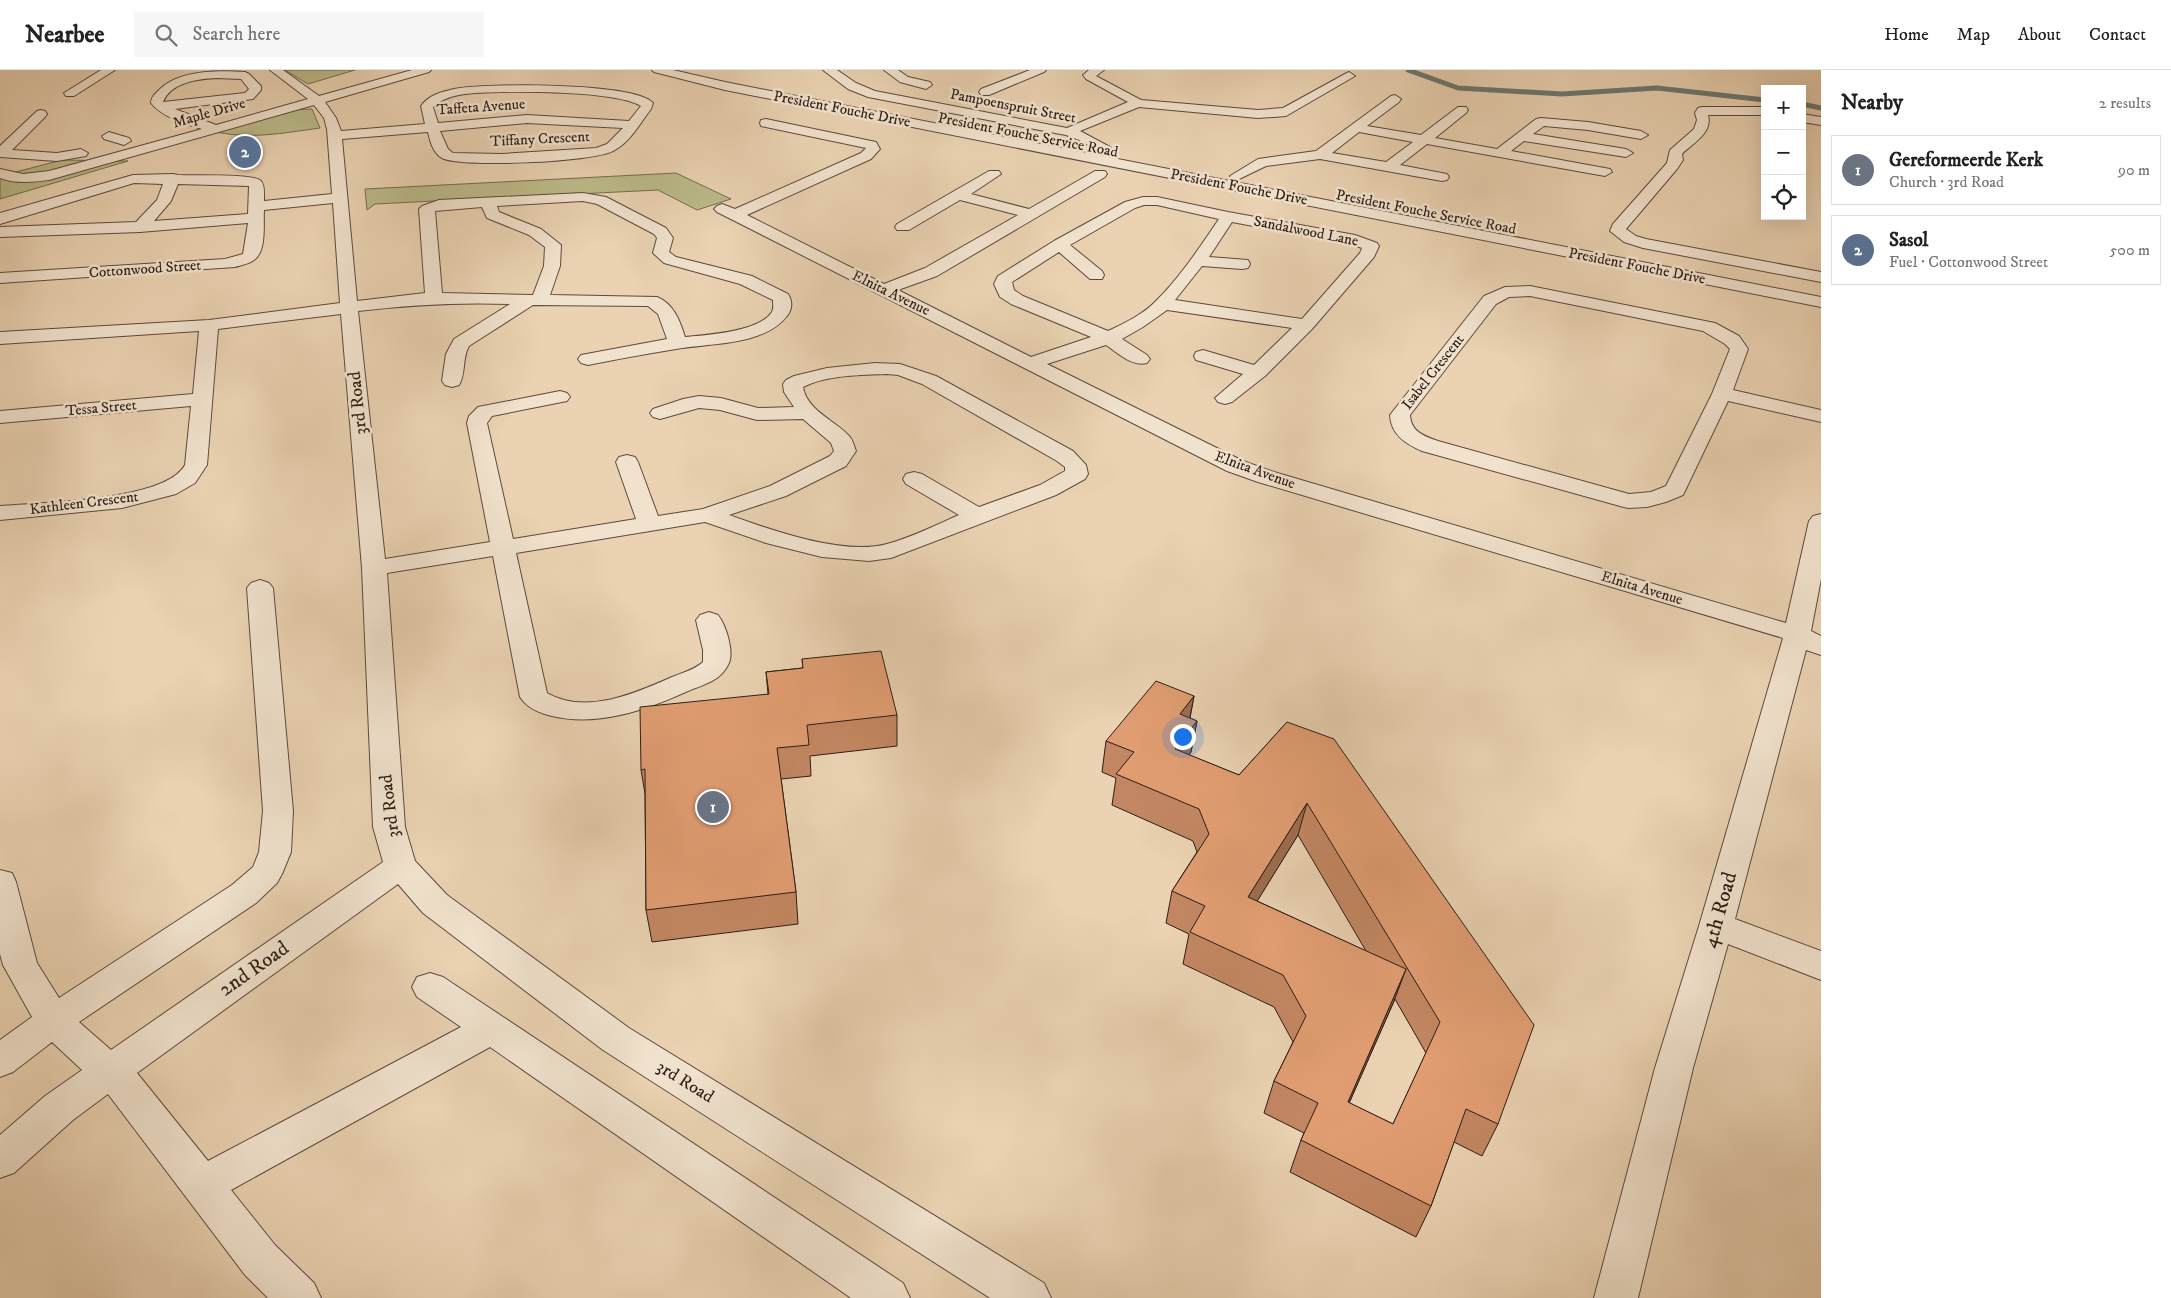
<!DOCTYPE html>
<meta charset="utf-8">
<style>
body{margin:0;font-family:"IM FELL DW Pica",serif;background:#f6f6f6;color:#222}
.controls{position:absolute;right:15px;top:15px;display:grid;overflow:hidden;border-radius:0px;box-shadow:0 5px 20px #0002}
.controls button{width:45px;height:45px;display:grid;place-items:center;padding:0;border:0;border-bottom:1px solid #e0e0e0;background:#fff;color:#222;font:25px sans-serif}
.you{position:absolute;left:1182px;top:666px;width:18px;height:18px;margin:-12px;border:4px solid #fff;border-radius:50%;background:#1a73e8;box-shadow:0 0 0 8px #1a73e833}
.badge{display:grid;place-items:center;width:32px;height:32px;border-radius:50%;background:#8f2418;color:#fff;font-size:16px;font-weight:700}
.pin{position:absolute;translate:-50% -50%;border:2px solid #fff;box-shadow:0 1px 5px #0006}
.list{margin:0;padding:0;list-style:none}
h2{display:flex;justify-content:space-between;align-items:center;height:65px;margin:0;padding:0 20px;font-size:21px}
h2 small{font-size:16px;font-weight:400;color:#767676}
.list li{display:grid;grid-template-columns:32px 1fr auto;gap:15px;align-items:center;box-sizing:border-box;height:70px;margin:0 10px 10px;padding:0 10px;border:1px solid #e0e0e0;border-radius:0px}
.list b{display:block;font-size:19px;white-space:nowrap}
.list p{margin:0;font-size:16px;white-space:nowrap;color:#767676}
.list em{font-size:16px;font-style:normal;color:#767676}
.icon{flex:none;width:28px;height:28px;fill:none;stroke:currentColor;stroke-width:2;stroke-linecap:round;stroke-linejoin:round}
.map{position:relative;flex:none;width:1821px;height:1228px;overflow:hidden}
header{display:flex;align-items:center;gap:30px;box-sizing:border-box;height:70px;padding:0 25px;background:#fff;border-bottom:1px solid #e0e0e0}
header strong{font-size:24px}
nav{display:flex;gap:28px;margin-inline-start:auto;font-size:18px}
.search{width:350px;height:45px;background:#f6f6f6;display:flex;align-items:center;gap:12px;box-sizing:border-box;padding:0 18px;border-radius:0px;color:#767676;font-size:19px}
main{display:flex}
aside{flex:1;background:#fff}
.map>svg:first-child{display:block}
.green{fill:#bbba89;stroke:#746c50}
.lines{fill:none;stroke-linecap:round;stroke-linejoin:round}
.stream{stroke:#6d7973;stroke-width:5}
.minor-casing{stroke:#5c4a3e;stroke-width:2}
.minor{fill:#f1e2cd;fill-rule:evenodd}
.wall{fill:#c28762;stroke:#2c1d17;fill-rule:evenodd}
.shaded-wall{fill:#9e6e50;stroke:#2c1d17}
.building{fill:#e19d72;stroke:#2c1d17;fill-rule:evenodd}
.labels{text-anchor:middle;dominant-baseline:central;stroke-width:5;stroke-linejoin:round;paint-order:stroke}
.far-street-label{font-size:15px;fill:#2c1d17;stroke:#f1e2cd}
.street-label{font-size:18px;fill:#2c1d17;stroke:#f1e2cd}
.near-street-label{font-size:21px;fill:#2c1d17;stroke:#f1e2cd}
</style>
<header>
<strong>Nearbee</strong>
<div class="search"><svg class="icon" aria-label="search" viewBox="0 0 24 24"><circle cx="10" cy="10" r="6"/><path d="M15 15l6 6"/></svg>Search here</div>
<nav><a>Home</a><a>Map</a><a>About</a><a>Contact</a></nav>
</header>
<main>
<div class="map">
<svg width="1821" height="1228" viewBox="0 0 1821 1228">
<rect width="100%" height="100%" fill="#ead2b2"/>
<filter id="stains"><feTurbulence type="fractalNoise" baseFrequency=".004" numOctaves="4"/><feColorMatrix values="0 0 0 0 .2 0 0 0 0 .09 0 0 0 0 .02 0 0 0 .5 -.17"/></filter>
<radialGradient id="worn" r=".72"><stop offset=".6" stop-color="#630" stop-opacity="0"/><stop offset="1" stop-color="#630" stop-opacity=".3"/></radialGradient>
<g class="green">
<path d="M285 0H355L308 14Z"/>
<path d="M312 39 320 58C284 63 248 70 212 61L286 40Z"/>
<path d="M62 90 128 91 0 129V106Z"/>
<path d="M676 103 731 129 697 140 658 120 375 134 367 140 365 119Z"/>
</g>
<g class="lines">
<g class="stream">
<path d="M1408 0 1458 18 1562 24 1657 18 1765 30"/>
<path d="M1802 34 1821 38"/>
</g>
<g class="minor-casing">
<g id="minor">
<path d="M101 0H115L74 26H66L64 23Z"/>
<path d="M270 0H283L319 26 412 0H431L429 2 325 32 336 48 341 61 425 54 421 36C429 25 441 22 454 19 484 13 635 12 653 33L651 39C640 53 630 73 613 81 594 92 461 98 442 88 433 83 430 71 428 62L342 69 357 231 425 223 419 139 422 136 439 130 583 123 606 127 666 158 673 168 669 182 676 187 752 206 788 224C793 231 792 240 787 246 764 276 710 273 676 279 646 284 617 289 588 295L581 293 578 289 581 285 667 269 658 244 648 236 533 235 469 276C462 288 466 304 459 315L452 317 445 315 442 311 446 284 454 269 510 234C458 232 409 235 358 241L385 489 490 472 467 353 469 346 478 337 560 321 567 323 570 327 567 331 492 346 487 353 513 469 636 449 616 392 619 387 627 385 635 387 638 392 658 446 703 439 770 416 830 386 834 381 831 373 803 349 757 350 720 340 699 338 660 349 653 347 650 343 653 339 683 329 699 326 721 328 758 338 794 337 784 322 783 314 786 310 794 306 827 298 875 293 900 294 936 306 1073 381 1086 395 1088 404 1085 409 1056 425 891 488 869 491 822 487 766 473 705 452 516 483 547 623C585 645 634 624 672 607 682 603 694 600 703 592V580L696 550 700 545 709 542 718 545C726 555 735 583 728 595 720 611 703 615 688 621 646 640 598 657 552 646 539 643 527 638 520 627L493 486 387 503 405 757 415 791 447 825 629 958 1044 1213 1051 1228H990L603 980 423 843 398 814 137 1003 208 1091 461 957 417 927 412 917 417 907 430 903 443 907 903 1213 910 1228H851L490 977 231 1120 275 1175 314 1213 321 1228H268L245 1205 108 1024 73 1050 14 1103 0 1108V1065L45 1026 82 1000 52 972 13 1002 0 1007V970L32 947 3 895 0 884V800L12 803 16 812 37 893 59 928 232 815 253 797 259 782 263 741 247 518 251 513 260 510 269 513 273 518 293 741 291 782 282 804 277 813 256 833 79 952 111 980 383 792 373 757 362 498 341 244 218 259 207 395 195 413 176 424 122 438 0 450V436C39 433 166 431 185 395L191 336 0 353V341L193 324 199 261 0 274V262L209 250 340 233 333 133 264 140C263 153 267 181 254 190 249 194 241 195 235 197L0 213V203L225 189 243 184 248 153 140 162 0 167V157L136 152 157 130 163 114 134 113 0 154V143L133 105 173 104 178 105C193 106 253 103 261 111 265 115 264 126 264 131L332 124 327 59 324 48 314 35 49 110C32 112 16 114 0 108V99L23 104 49 101 202 59C185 54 162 47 151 33 151 27 155 24 159 20 178 0 218 0 245 2L249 4 261 16V20L253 29 175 39 216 55 308 29ZM217 8 241 9 249 19 245 23 163 32C171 12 198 9 217 8ZM476 23C509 21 616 20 641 36L629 51 527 45 438 53 433 37C445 26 461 24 476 23ZM527 53 623 58 607 74 596 78 501 84 453 83 448 79 440 61ZM178 114 249 116 248 144 154 151 171 131ZM583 131 597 134 654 164 657 168 653 183 664 193 740 214 773 230C773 234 774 238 772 242 759 262 706 265 685 267 680 251 674 234 657 227L550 225 560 196 561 175 541 159 499 142 497 136ZM482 137 487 148 529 165 545 177 544 196 533 225 442 223 435 141ZM887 304 898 305 922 314 1057 391 1065 397V401L1040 415 979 437 922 404 914 402 906 404 903 409 906 414 959 445C936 455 912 467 887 474 843 486 771 460 729 445L786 426 846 396 856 381C854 376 853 370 849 366 835 350 807 341 803 317 827 305 861 305 887 304Z"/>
<path d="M652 0H673L725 12 1821 227V237L725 20 654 2Z"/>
<path d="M823 0H837L856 13 875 21 1067 58 1128 32 1086 9 1083 5 1089 0H1104L1096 6 1141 30 1258 40 1283 38 1345 4 1349 2 1355 6 1286 46 1258 48 1139 37 1080 61 1110 77 1112 80 1105 84 1079 70 1066 65 868 27 848 19Z"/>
<path d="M884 0H898L908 7 930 12 932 15 926 19 900 12Z"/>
<path d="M1030 0H1046L1044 2 989 25H981L979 22 981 19Z"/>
<path d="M1395 25 1401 29 1399 32 1367 56 1421 65 1458 37H1466L1468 40 1466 43 1435 68 1497 79 1536 49 1541 48 1588 52 1641 61 1648 65 1641 69 1588 60 1544 56 1533 64 1626 79 1633 83 1626 87 1524 71 1511 81 1610 99 1612 102 1605 106 1427 74 1400 95 1447 104 1449 107 1447 110 1442 111 1320 89 1266 96 1237 110 1232 109 1230 106 1258 89 1316 81 1391 26ZM1359 62 1413 72 1386 92 1332 83Z"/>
<path d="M1702 37H1765V45H1708C1713 63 1693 73 1682 84L1683 90 1677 99 1626 159 1636 166 1646 169 1821 202V212L1643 178 1624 172 1610 161 1613 154 1667 93 1670 80 1694 59 1697 50 1695 43 1698 38Z"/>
<path d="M41 40 45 41 47 44 45 47 12 80 57 83 81 79 88 83 86 86 57 91 0 87V76L37 41Z"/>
<path d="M1802 44 1821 47V55L1802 52Z"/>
<path d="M766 49 876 72 880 79 871 89 747 145 884 214 925 198 1018 145 960 130 909 160H897L895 157 897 154 989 101H999L1001 104 971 124 1029 139 1095 101H1105L1107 104 1105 107 937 206 898 220 1031 287 1091 267 1011 234 1000 227 994 214 998 206 1054 171 1125 132 1143 127H1157L1228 142 1355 165 1377 173 1379 176 1374 187 1312 259 1265 306 1232 332 1225 334 1218 332 1215 328 1243 304 1196 290 1194 286 1196 282 1203 280 1254 295 1292 258 1167 240 1143 257 1122 269 1147 285 1150 289 1147 293C1132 297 1118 283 1106 275L1047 294 1243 391 1274 402 1786 553 1809 451 1813 446 1821 444V509L1811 561 1821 566V585L1806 580 1735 849 1821 881V910L1728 874 1693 998 1638 1228H1594L1655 998 1699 856 1783 568 1258 412 1227 401 717 142 714 139 717 136 722 134 735 139 861 83 866 78 761 56 760 53 761 50ZM1144 135H1157L1219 149C1200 177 1181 206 1157 230 1144 244 1125 253 1108 261L1023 226 1014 220 1012 212 1059 182 1090 209H1102L1104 205 1102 201 1070 175 1135 138ZM1232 152 1351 174 1362 178 1360 183 1302 249 1175 230 1202 196 1242 199 1248 198 1250 194 1248 190 1209 187Z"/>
<path d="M109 62 129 68 131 71 124 75 104 69 102 66Z"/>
<path d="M1530 216 1715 253 1739 266 1748 279 1733 320 1821 340V352L1728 331 1683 425 1666 432 1647 437 1628 438 1620 436 1422 381C1406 374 1391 365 1390 345L1484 226 1505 217ZM1530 226 1703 261 1725 274 1730 279 1712 324 1666 416 1651 422 1629 424 1438 371C1424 366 1411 362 1410 345L1496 234 1509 227Z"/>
</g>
</g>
<use href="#minor" class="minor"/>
</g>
<g class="wall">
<path d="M802 589 897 645V676L810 686 811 706 781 709 796 822 798 854 652 872 646 840 645 724 641 700 768 624 766 602 803 598Z"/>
<path d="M1194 626 1190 648 1197 651 1191 682 1189 685 1239 705 1287 652 1498 1054 1482 1086 1454 1072 1431 1136 1416 1167 1290 1102 1301 1070 1304 1063 1264 1043 1274 1011 1293 972 1274 937 1183 894 1189 864 1166 853 1172 821 1197 782 1193 771 1112 735 1116 708 1102 702 1106 671ZM1298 765 1366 881 1257 831ZM1395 929 1426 983 1393 1054 1349 1033Z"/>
</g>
<g class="shaded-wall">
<path d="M1194 626 1188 657 1180 644Z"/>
<path d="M1197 651 1191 682 1169 710 1175 679Z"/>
<path d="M1307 733 1298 765 1240 859 1248 827Z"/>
<path d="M1406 899 1394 931 1336 1063 1348 1032Z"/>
</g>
<g class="building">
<path d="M881 581 897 645 807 655 809 675 777 678 796 822 646 840 645 699 641 700 640 637 769 624 766 602 803 598 802 589Z"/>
<path d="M1156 611 1194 626 1180 644 1197 651 1175 679 1239 705 1287 652 1334 669 1534 955 1498 1054 1466 1039 1431 1136 1301 1070 1318 1033 1274 1011 1306 946 1283 905 1190 862 1205 836 1172 821 1209 764 1199 739 1116 704 1134 682 1106 671ZM1307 733 1440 952 1393 1054 1348 1032 1406 899 1248 827Z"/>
</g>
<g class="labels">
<g class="far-street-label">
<text transform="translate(1013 36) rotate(11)">Pampoenspruit Street</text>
<text transform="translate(481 37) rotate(-4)">Taffeta Avenue</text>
<text transform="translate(842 39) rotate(11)">President Fouche Drive</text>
<text transform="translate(209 43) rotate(-16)">Maple Drive</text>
<text transform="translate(1028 65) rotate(11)">President Fouche Service Road</text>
<text transform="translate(540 69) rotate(-3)">Tiffany Crescent</text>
<text transform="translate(1239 117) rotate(11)">President Fouche Drive</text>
<text transform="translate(1426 142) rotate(11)">President Fouche Service Road</text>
<text transform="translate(1306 161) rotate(11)">Sandalwood Lane</text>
<text transform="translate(1637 196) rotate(11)">President Fouche Drive</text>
<text transform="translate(145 199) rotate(-4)">Cottonwood Street</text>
<text transform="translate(891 223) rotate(26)">Elnita Avenue</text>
<text transform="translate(1433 302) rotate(-52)">Isabel Crescent</text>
<text transform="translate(101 338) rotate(-5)">Tessa Street</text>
<text transform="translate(1255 400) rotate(20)">Elnita Avenue</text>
<text transform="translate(84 433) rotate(-7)">Kathleen Crescent</text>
<text transform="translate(1642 518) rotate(17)">Elnita Avenue</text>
</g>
<g class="street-label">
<text transform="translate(358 333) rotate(-96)">3rd Road</text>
<text transform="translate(390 736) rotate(-97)">3rd Road</text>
<text transform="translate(685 1012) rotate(32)">3rd Road</text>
</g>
<g class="near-street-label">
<text transform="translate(1720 840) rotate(-74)">4th Road</text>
<text transform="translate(254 899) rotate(-35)">2nd Road</text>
</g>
</g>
<rect width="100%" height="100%" filter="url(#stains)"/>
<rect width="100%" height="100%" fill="url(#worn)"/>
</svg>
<div class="controls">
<button>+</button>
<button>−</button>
<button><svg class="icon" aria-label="locate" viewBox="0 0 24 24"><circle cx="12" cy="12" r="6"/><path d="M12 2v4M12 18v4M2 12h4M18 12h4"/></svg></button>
</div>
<div class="you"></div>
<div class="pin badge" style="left:713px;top:737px;background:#6b7280">1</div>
<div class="pin badge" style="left:245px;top:82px;background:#5c6f8a">2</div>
</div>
<aside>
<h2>Nearby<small>2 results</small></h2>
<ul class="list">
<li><span class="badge" style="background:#6b7280">1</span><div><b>Gereformeerde Kerk</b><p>Church · 3rd Road</p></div><em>90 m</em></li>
<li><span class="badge" style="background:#5c6f8a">2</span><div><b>Sasol</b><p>Fuel · Cottonwood Street</p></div><em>500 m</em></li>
</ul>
</aside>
</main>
